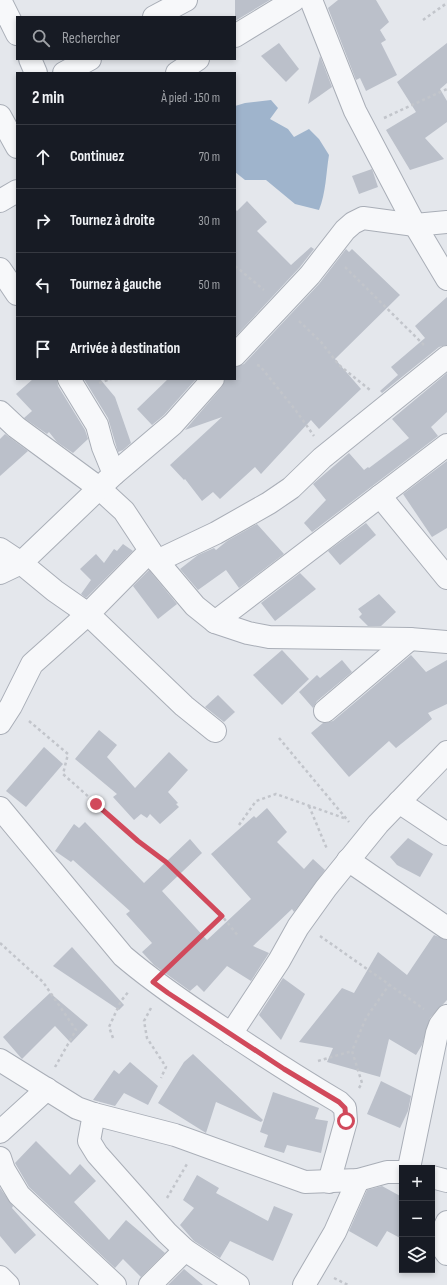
<!DOCTYPE html>
<html lang="fr">
<meta charset="utf-8">
<style>
body{margin:0;font-family:"Sofia Sans Condensed",sans-serif;background:#20242c;color:#f1f3f6}
.controls{position:absolute;right:12px;bottom:12px;display:grid;overflow:hidden;border-radius:0px;box-shadow:0 2px 6px #0003}
.controls button{width:36px;height:36px;display:grid;place-items:center;padding:0;border:0;border-bottom:1px solid #363941;background:#171b24;color:#f1f3f6;font:20px sans-serif}
.stop{position:absolute;width:12px;height:12px;margin:-9px;border:3px solid #d1495b;border-radius:50%;background:#fff}
.stop.end{background:#d1495b;border-color:#fff;box-shadow:0 1px 4px #0008}
.list{margin:0;padding:0;list-style:none}
h2{display:flex;justify-content:space-between;align-items:center;height:52px;margin:0;padding:0 16px;font-size:17px}
h2 small{font-size:13px;font-weight:400;color:#9ea1a6}
.list li{display:grid;grid-template-columns:26px 1fr auto;gap:12px;align-items:center;box-sizing:border-box;height:64px;padding:0 16px;border-top:1px solid #363941}
.list b{display:block;font-size:15px;white-space:nowrap}
.list em{font-size:13px;font-style:normal;color:#9ea1a6}
.icon{flex:none;width:22px;height:22px;fill:none;stroke:currentColor;stroke-width:2;stroke-linecap:round;stroke-linejoin:round}
.map{position:relative;flex:none;width:447px;height:1285px;overflow:hidden}
.search{position:absolute;background:#171b24;box-shadow:0 2px 6px #0003;left:16px;top:16px;width:220px;height:44px;display:flex;align-items:center;gap:10px;box-sizing:border-box;padding:0 14px;border-radius:0px;color:#9ea1a6;font-size:15px}
.panel{position:absolute;background:#171b24;box-shadow:0 2px 6px #0003;left:16px;top:72px;width:220px;height:308px;border-radius:0px}
.map>svg:first-child{display:block}
.water{fill:#9fb4cc}
.building{fill:#bbc0ca}
.lines{fill:none;stroke-linecap:round;stroke-linejoin:round}
.minor-casing{stroke:#a9aeb7;stroke-width:24}
.path{stroke:#c2c5cb;stroke-width:2.5;stroke-dasharray:3 3;stroke-linecap:butt}
.minor{stroke:#f7f8fa;stroke-width:22}
.route{stroke:#d1495b;stroke-width:5}
</style>
<div class="map">
<svg width="447" height="1285" viewBox="0 0 447 1285">
<rect width="100%" height="100%" fill="#e4e7ec"/>
<path class="water" d="M271 100 278 108 270 119 288 129 294 137 309 129 319 139 329 155C326 173 326 193 319 210L295 204 266 180H245L235 172V106L245 103Z"/>
<g class="building">
<path d="M235 0H270L235 21Z"/>
<path d="M338 0H376L389 22 380 30 386 40 381 43 397 75 366 91 360 78 356 80 328 8Z"/>
<path d="M279 43 299 69 286 82 261 56Z"/>
<path d="M447 43V83L440 89 447 101V122L425 138 444 159 410 170 386 130 416 112 397 82Z"/>
<path d="M320 56 332 87 308 104Z"/>
<path d="M372 169 378 187 359 194 352 176Z"/>
<path d="M247 201 267 222 257 231 291 265 311 247 314 249 300 267 235 337V209L237 211Z"/>
<path d="M346 249 349 252 352 249 400 295 335 359 361 389 319 429 311 420 261 474 255 467 220 499 213 492 202 501 185 479 184 480 170 465 222 417 185 430 222 387 225 379H235V367L244 364 319 284Z"/>
<path d="M447 297V345L439 347 382 393 380 391 398 375 391 367 425 338 415 326Z"/>
<path d="M447 373V412L431 427 438 436 312 532 304 523 326 500 313 484 349 453 364 470 368 467 369 468 409 438 392 419Z"/>
<path d="M33 379H57L58 386 85 430 88 439 73 453 57 442 49 432 47 434 24 418 32 411 16 394Z"/>
<path d="M84 379H100L115 397 131 443 123 450 118 452 108 418Z"/>
<path d="M168 379H196L164 415 152 425 137 409Z"/>
<path d="M5 434 28 451 0 476V439Z"/>
<path d="M447 461V528L432 537 403 494Z"/>
<path d="M366 523 376 535 340 565 328 551Z"/>
<path d="M257 524 284 554 239 588 226 570 198 590 180 569 198 555 214 548 216 550 227 541Z"/>
<path d="M123 544 133 551 86 598 81 594 91 580 80 569 96 554 104 563 114 549 117 551Z"/>
<path d="M149 570 177 604 158 619 133 586Z"/>
<path d="M300 573 316 589 275 621 261 603Z"/>
<path d="M379 594 396 612 381 626H368L359 617 362 614 358 609Z"/>
<path d="M282 650 309 679 282 705 253 675Z"/>
<path d="M411 655 426 672 447 660V704L428 713 432 719 396 748 389 741 349 777 311 733 323 723 333 721Z"/>
<path d="M342 660 352 672 317 701 313 708 299 692 317 675 320 678Z"/>
<path d="M218 695 235 712 224 722 205 707Z"/>
<path d="M99 730 117 745 107 757 135 788 169 752 188 770 168 792 178 803 176 804 179 807 160 824 150 814 147 818 141 814 134 820 113 797 117 794 75 759Z"/>
<path d="M44 747 63 764 26 807 6 791Z"/>
<path d="M267 808 287 832 277 842 304 869 313 859 325 870 294 912 292 909 253 946 269 953 251 981 227 966 204 992 197 985 190 991 154 965 142 952 152 943 126 914 130 911 73 860 71 862 55 851 74 824 79 828 85 822 144 883 190 839 202 853 162 891 207 940 251 899 211 854 254 816 256 818Z"/>
<path d="M408 838 433 854 420 877 397 865 390 857Z"/>
<path d="M434 935 447 940V1000L430 1018 422 1045 416 1055 389 1039 380 1077 327 1062 333 1048 299 1042 342 988 354 993 378 952 407 975Z"/>
<path d="M72 947 124 1005 119 1010 53 966Z"/>
<path d="M283 978 305 994 281 1040 259 1015Z"/>
<path d="M50 993 88 1025 71 1043 55 1026 22 1059 3 1037Z"/>
<path d="M193 1054 263 1120 261 1122 216 1102 206 1133 158 1103 184 1062Z"/>
<path d="M130 1062 158 1086 148 1105 124 1093 115 1106 93 1100 114 1070 119 1074Z"/>
<path d="M381 1081 411 1096 408 1111 400 1128 367 1114Z"/>
<path d="M273 1092 319 1108 315 1119 328 1121 321 1153 287 1145 284 1153 264 1147 268 1135 260 1132Z"/>
<path d="M36 1141 70 1175 80 1164 96 1181 74 1202 109 1240 126 1220 165 1253 141 1277 123 1259 115 1268 29 1187 15 1163Z"/>
<path d="M197 1175 219 1188 216 1193 268 1221 274 1206 293 1214 273 1261 230 1241 220 1258 194 1241 180 1225 194 1208 183 1200Z"/>
<path d="M382 1186 402 1197V1239L387 1231 377 1247 349 1231 367 1190Z"/>
<path d="M0 1188 13 1206 12 1208 36 1235 15 1254 0 1236Z"/>
<path d="M184 1269 203 1285H168Z"/>
</g>
<g class="lines">
<g class="minor-casing">
<g id="minor">
<path d="M0 0 17 34"/>
<path d="M311 0 355 111 415 225 447 279"/>
<path d="M154 17 186 0"/>
<path d="M235 36 294 0"/>
<path d="M30 59 36 73"/>
<path d="M64 73 90 59"/>
<path d="M177 73 198 59"/>
<path d="M0 116 17 147"/>
<path d="M0 201 17 191"/>
<path d="M0 269 17 294"/>
<path d="M235 355 310 275 345 230 353 223 363 218 415 225 447 222"/>
<path d="M69 379 97 425 103 447 114 474"/>
<path d="M0 412 16 427 99 488 124 511 157 561 195 606 215 622 248 633 269 637 410 639 447 642"/>
<path d="M380 496 447 578"/>
<path d="M0 549 21 563 55 591 88 614 184 706 215 731"/>
<path d="M157 561 216 533 269 503 291 488 322 458 447 357"/>
<path d="M0 573 21 563 114 474 173 424 213 379"/>
<path d="M215 622 447 445"/>
<path d="M325 711 410 639"/>
<path d="M0 723 11 706 32 664 88 614 150 551"/>
<path d="M399 802 447 834"/>
<path d="M0 808 123 956C157 985 193 1009 230 1033 266 1057 302 1080 339 1102L345 1108 346 1121 329 1182"/>
<path d="M348 860 447 928"/>
<path d="M231 1034 279 961 298 927 326 888 378 824 447 752"/>
<path d="M0 1060 77 1108 94 1114 175 1135 305 1182 358 1180 387 1172H402"/>
<path d="M94 1114 89 1141 97 1154 167 1233 185 1250 238 1285"/>
<path d="M0 1132 47 1089"/>
<path d="M0 1158 4 1170 19 1195 115 1285"/>
<path d="M409 1168 437 1033 440 1025 447 1016"/>
<path d="M432 1177 447 1181"/>
<path d="M447 1222 439 1239 442 1247 447 1254"/>
<path d="M0 1277 8 1285"/>
<path d="M150 1285 185 1250"/>
<path d="M304 1285 335 1232 358 1180"/>
</g>
</g>
<g class="path">
<path d="M423 20 447 3"/>
<path d="M384 118 447 89"/>
<path d="M235 266 264 290"/>
<path d="M345 267 424 345"/>
<path d="M299 321 321 342 339 365 370 390"/>
<path d="M257 365 260 366 297 412 314 436"/>
<path d="M99 383 111 379"/>
<path d="M29 721 68 754 63 774 138 841 165 862 222 916 239 937"/>
<path d="M279 738 349 822"/>
<path d="M309 806 327 849"/>
<path d="M239 825 256 801 276 794 344 818"/>
<path d="M320 936 424 1009"/>
<path d="M0 943 43 982 76 1030 55 1067"/>
<path d="M171 965 222 916"/>
<path d="M151 1008 144 1021 147 1038 166 1067 161 1078"/>
<path d="M113 1038 109 1027 121 1001 129 991"/>
<path d="M318 1061 352 1051"/>
<path d="M359 1088 362 1083 352 1051 366 1018 389 985"/>
<path d="M167 1198 187 1164"/>
<path d="M334 1278 348 1285"/>
</g>
<use href="#minor" class="minor"/>
</g>
<g class="lines">
<path class="route" d="M96 804 138 841 166 862 222 916 153 982 168 993 284 1069 339 1102 345 1108 346 1121"/>
</g>
</svg>
<div class="controls">
<button>+</button>
<button>−</button>
<button><svg class="icon" aria-label="layers" viewBox="0 0 24 24"><path d="M12 4l9 5-9 5-9-5zM3 14l9 5 9-5"/></svg></button>
</div>
<div class="stop" style="left:346px;top:1121px"></div>
<div class="stop end" style="left:96px;top:804px"></div>
<div class="search"><svg class="icon" aria-label="search" viewBox="0 0 24 24"><circle cx="10" cy="10" r="6"/><path d="M15 15l6 6"/></svg>Rechercher</div>
<section class="panel">
<h2>2 min<small>À pied · 150 m</small></h2>
<ul class="list">
<li><svg class="icon" aria-label="ahead" viewBox="0 0 24 24"><path d="M12 20V5M6 11l6-6 6 6"/></svg><div><b>Continuez</b></div><em>70 m</em></li>
<li><svg class="icon" aria-label="right" viewBox="0 0 24 24"><path d="M7 20v-9h11M14 6l5 5-5 5"/></svg><div><b>Tournez à droite</b></div><em>30 m</em></li>
<li><svg class="icon" aria-label="left" viewBox="0 0 24 24"><path d="M17 20v-9H6M10 6l-5 5 5 5"/></svg><div><b>Tournez à gauche</b></div><em>50 m</em></li>
<li><svg class="icon" aria-label="arrive" viewBox="0 0 24 24"><path d="M6 21V4h12l-3 4 3 4H6"/></svg><div><b>Arrivée à destination</b></div></li>
</ul>
</section>
</div>
